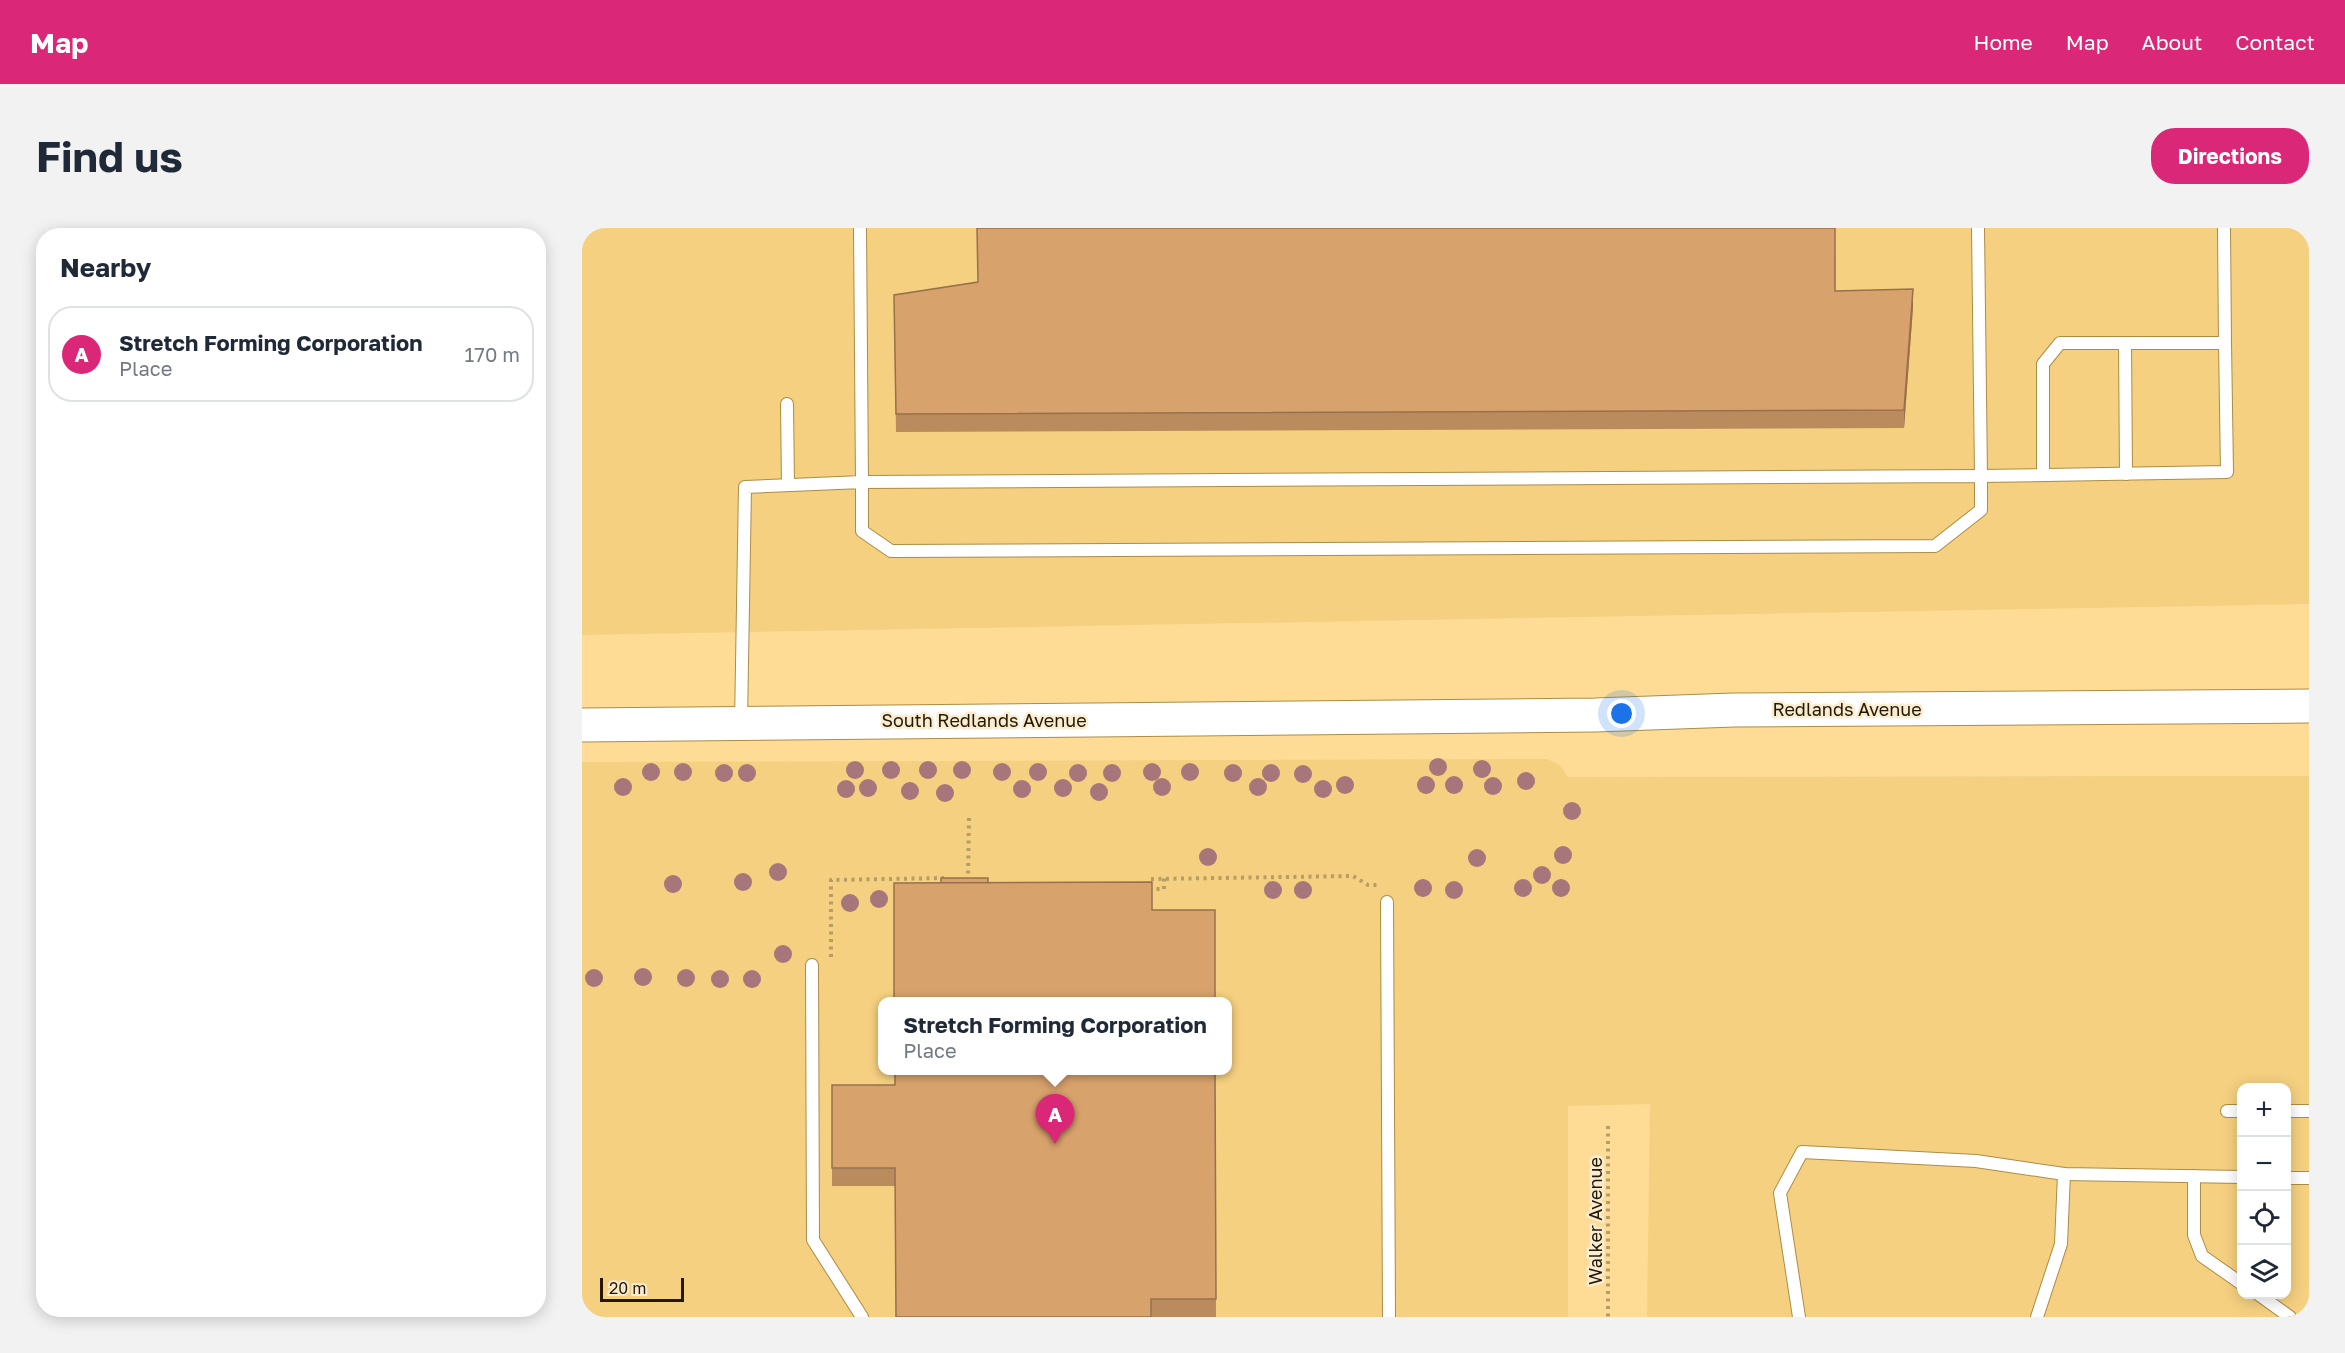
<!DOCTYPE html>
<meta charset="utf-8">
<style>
body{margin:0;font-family:"Golos Text",sans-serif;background:#f2f2f3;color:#1f2937}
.controls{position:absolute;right:18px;bottom:18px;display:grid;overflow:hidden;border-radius:12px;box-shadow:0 3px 15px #0003}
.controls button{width:54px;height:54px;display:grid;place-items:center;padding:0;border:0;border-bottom:2px solid #e0e1e3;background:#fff;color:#1f2937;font:30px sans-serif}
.scale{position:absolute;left:18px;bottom:15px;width:84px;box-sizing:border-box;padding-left:6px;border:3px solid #241800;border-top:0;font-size:16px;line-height:21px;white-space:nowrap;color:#241800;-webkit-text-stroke:4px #f9ecd1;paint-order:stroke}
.you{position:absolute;left:1040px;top:486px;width:21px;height:21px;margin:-15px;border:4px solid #fff;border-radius:50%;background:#1a73e8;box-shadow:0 0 0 9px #1a73e833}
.badge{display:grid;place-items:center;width:39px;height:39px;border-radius:50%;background:#db2777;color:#fff;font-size:20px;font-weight:700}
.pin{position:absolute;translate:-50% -50px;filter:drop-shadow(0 2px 3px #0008)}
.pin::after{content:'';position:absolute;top:32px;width:21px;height:18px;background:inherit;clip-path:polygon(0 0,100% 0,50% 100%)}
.popup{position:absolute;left:296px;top:769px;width:354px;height:78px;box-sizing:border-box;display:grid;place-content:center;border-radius:12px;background:#fff;filter:drop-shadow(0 2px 4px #0005);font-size:20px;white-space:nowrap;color:#747a83}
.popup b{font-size:22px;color:#1f2937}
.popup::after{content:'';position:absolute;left:50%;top:100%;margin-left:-12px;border:12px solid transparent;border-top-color:#fff}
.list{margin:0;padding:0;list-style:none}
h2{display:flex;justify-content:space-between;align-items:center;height:78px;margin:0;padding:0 24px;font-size:26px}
h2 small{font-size:20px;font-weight:400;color:#747a83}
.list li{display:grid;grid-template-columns:39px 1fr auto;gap:18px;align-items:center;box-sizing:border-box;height:96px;margin:0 12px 12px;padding:0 12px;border:2px solid #e0e1e3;border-radius:24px}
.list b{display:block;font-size:22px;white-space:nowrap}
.list p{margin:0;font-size:20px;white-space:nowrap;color:#747a83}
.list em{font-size:20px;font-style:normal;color:#747a83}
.icon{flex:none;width:33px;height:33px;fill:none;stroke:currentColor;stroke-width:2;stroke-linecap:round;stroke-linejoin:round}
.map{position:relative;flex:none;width:1727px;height:1089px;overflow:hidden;border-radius:24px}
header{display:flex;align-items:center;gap:36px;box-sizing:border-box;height:84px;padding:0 30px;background:#db2777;color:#fff}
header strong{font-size:28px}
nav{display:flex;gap:33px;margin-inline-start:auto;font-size:21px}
.intro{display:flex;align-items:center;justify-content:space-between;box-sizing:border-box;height:144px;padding:0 36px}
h1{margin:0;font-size:42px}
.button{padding:15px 27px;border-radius:24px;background:#db2777;color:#fff;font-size:21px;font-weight:700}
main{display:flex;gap:36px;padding:0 36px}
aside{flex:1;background:#fff;border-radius:24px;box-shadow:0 3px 15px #0003}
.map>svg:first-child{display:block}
.built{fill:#f5d080;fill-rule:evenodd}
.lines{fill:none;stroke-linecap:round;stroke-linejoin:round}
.lane-casing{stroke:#ac8c46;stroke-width:14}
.secondary-casing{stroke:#ac8c46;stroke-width:35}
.path{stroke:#b79d65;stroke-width:4;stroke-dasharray:3 4.5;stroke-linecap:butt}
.lane{stroke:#fff;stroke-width:12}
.secondary{stroke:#fff;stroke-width:33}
.tree{fill:#a7767a}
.wall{fill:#ba8b5d}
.shaded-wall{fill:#97714c}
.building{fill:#d8a26c;stroke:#97714c;stroke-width:1.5}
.labels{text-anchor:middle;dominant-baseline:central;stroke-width:5;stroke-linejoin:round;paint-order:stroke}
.street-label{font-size:18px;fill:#241800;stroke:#f9ecd1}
</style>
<header>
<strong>Map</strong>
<nav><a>Home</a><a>Map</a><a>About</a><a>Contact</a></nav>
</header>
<div class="intro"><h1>Find us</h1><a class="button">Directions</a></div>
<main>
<aside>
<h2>Nearby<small></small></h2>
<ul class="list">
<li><span class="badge">A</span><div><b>Stretch Forming Corporation</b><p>Place</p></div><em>170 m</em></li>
</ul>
</aside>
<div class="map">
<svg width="1727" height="1089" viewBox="0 0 1727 1089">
<rect width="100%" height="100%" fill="#fedc95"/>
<g class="built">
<path d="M0 0H1727V376L0 407Z"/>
<path d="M965 531 978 537 986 549 1727 548V1089H1065L1068 876 986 878V1089H0V534ZM300 774H646V842H300ZM1660 860H1704V1066H1660Z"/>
</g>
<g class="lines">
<g class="lane-casing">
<g id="lane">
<path d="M1396 0 1399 248C1481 247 1563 245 1645 244L1643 115H1478L1461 136V247"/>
<path d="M1642 0 1643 115"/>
<path d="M1543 115 1544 246"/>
<path d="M205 176 206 257"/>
<path d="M159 495 163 259 280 254V303L309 323 1353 318 1399 282V248L280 254 278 0"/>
<path d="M805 674 807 1089"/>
<path d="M230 737 231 1012 280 1089"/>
<path d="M1645 883H1660"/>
<path d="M1704 883H1727"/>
<path d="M1612 948V1007L1620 1028 1660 1056"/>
<path d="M1704 950H1727"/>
<path d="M1676 1066 1708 1089"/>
<path d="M1217 1089 1198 965 1220 924 1394 933 1482 946 1660 949"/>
<path d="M1455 1089 1479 1016 1482 946"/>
</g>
</g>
<g class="secondary-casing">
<path id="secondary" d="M0 497 1013 487 1152 482 1727 478"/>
</g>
<g class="path">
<path d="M569 651 771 648 786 657H795"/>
<path d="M386 653 387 588"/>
<path d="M567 661H582V650"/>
<path d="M249 729V652L362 650"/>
<path d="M1026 898V1089"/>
</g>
<use href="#lane" class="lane"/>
<use href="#secondary" class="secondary"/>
</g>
<g class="tree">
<circle cx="856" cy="539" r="9"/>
<circle cx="900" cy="541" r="9"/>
<circle cx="273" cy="542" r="9"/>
<circle cx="309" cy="542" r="9"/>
<circle cx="346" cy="542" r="9"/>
<circle cx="380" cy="542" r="9"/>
<circle cx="69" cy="544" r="9"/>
<circle cx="101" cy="544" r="9"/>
<circle cx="420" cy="544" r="9"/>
<circle cx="456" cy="544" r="9"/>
<circle cx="570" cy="544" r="9"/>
<circle cx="608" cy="544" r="9"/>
<circle cx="142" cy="545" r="9"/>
<circle cx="165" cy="545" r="9"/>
<circle cx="496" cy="545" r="9"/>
<circle cx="530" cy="545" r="9"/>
<circle cx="651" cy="545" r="9"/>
<circle cx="689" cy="545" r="9"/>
<circle cx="721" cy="546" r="9"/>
<circle cx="944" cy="553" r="9"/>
<circle cx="763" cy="557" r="9"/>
<circle cx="844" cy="557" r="9"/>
<circle cx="872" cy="557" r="9"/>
<circle cx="911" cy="558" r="9"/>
<circle cx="41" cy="559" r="9"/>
<circle cx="580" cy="559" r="9"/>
<circle cx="676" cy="559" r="9"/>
<circle cx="286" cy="560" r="9"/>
<circle cx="481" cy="560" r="9"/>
<circle cx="264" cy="561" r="9"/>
<circle cx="440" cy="561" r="9"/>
<circle cx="741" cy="561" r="9"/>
<circle cx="328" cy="563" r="9"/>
<circle cx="517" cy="564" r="9"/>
<circle cx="363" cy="565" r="9"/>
<circle cx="990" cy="583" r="9"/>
<circle cx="981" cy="627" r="9"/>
<circle cx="626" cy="629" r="9"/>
<circle cx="895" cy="630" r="9"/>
<circle cx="196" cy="644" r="9"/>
<circle cx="960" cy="647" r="9"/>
<circle cx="161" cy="654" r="9"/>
<circle cx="91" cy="656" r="9"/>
<circle cx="841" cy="660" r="9"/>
<circle cx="941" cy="660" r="9"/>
<circle cx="979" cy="660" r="9"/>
<circle cx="691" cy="662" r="9"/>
<circle cx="721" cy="662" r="9"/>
<circle cx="872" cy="662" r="9"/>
<circle cx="297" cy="671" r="9"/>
<circle cx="268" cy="675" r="9"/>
<circle cx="201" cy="726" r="9"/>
<circle cx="61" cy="749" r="9"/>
<circle cx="12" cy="750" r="9"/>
<circle cx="104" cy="750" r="9"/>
<circle cx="138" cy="751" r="9"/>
<circle cx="170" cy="751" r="9"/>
</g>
<g class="wall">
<path d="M1253 63 1331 79 1322 200 314 204 312 67Z"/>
<path d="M633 843 634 1089H314L313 958H250V857H313Z"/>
</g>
<path class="shaded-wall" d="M1331 61V79L1322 200V182Z"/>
<g class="building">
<path d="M395 0H1253V63L1331 61 1322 182 314 186 312 67 396 54Z"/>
<rect x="359" y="650" width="47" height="5"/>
<path d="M570 654V682H633V774H312V655Z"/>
<path d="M313 843H633L634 1071H569V1089H314L313 940H250V857H313Z"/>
</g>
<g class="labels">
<g class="street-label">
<text x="1265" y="481">Redlands Avenue</text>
<text x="402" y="492">South Redlands Avenue</text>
<text transform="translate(1013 993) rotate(-90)">Walker Avenue</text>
</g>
</g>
</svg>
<div class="controls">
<button>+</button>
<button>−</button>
<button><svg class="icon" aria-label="locate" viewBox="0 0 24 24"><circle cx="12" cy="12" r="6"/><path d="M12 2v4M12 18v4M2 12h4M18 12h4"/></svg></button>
<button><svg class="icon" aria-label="layers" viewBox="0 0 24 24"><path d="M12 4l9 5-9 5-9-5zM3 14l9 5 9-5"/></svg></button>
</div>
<div class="scale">20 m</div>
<div class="you"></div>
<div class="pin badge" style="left:473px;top:916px">A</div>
<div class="popup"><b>Stretch Forming Corporation</b>Place</div>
</div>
</main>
